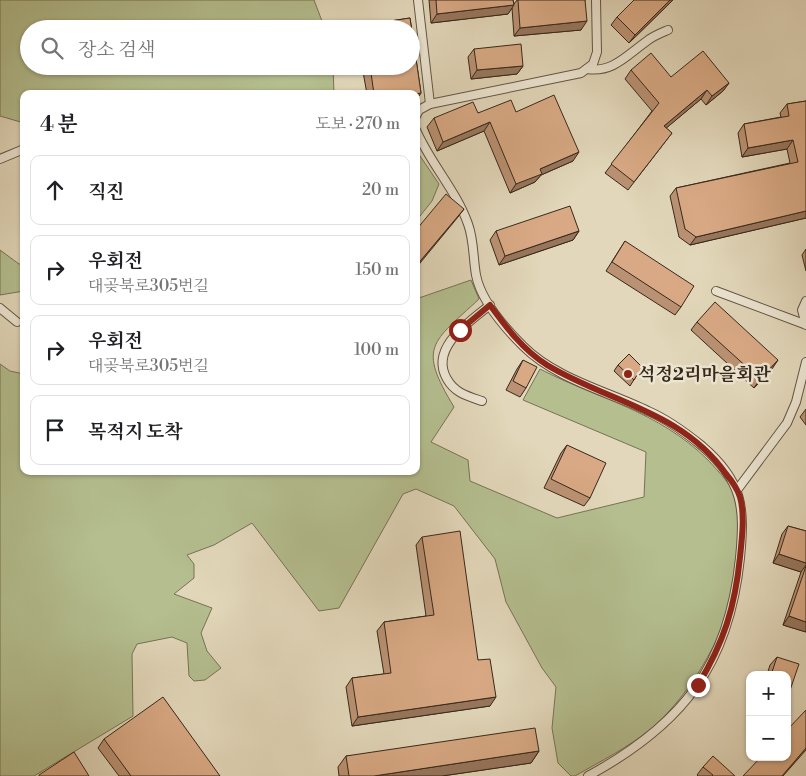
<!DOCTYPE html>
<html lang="ko">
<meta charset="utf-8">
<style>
body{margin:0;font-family:"Libre Bodoni","Noto Serif KR",serif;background:#f2f2f2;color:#202124}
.controls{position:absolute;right:15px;bottom:15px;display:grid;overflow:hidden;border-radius:10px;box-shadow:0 1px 4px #0004}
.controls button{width:45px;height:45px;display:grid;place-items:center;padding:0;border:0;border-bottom:1px solid #e0e0e0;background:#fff;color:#202124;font:25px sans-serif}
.stop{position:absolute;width:15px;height:15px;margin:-11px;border:4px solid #8f2418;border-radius:50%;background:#fff}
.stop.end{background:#8f2418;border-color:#fff;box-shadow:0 1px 5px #0008}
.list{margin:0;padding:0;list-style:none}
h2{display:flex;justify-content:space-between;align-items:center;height:65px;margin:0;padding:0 20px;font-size:21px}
h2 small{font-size:16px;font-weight:400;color:#757577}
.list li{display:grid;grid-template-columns:32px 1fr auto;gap:15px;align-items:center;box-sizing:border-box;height:70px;margin:0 10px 10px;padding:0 10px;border:1px solid #e0e0e0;border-radius:10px}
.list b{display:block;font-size:19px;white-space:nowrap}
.list p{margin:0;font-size:16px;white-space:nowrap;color:#757577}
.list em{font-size:16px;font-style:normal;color:#757577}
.icon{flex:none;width:28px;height:28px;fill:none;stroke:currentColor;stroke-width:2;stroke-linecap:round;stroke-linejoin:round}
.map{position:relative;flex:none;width:806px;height:776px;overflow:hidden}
.search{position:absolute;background:#fff;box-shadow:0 1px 4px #0004;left:20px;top:20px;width:400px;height:55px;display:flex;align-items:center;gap:12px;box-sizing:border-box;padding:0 18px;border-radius:28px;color:#757577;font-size:19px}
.panel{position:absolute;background:#fff;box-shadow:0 1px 4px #0004;left:20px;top:90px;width:400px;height:385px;border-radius:10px}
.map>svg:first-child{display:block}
.green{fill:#b4be8f;stroke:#767355}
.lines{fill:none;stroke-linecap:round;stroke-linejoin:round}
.service-casing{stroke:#625443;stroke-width:10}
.service{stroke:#ece5d2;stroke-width:8}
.wall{fill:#ba9172;stroke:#37281b}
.shaded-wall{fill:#97765c;stroke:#37281b}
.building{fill:#d8a984;stroke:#37281b}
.route{stroke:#8f2418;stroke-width:6}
.poi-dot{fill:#8f2418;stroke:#ece5d2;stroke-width:2}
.labels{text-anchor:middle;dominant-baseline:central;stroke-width:5;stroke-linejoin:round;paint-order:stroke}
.poi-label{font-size:18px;font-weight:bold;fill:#37281b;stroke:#ece5d2;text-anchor:start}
</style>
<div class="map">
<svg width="806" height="776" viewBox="0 0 806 776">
<rect width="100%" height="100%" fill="#e2d7ba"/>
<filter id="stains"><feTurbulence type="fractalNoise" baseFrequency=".004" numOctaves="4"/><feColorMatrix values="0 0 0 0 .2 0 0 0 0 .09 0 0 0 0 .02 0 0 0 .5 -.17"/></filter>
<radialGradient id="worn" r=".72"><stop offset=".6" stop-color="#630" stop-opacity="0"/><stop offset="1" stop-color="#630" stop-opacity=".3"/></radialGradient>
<g class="green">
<path d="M0 0H314L325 29H29V66H333L334 94H24V123L0 116Z"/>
<path d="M416 150 439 184 432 201 416 221Z"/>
<path d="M0 250 19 264H24V291L0 295Z"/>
<path d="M471 280 479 299C432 343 417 346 454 407L431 442 468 460 470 481 557 518 644 497 646 452 523 400 540 369C600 400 657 410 708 460 718 471 732 485 737 499 741 512 739 528 738 541 737 562 736 584 730 604 717 649 687 697 652 728 629 747 601 761 575 776H571L558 763 552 728 556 687 542 668 506 602 495 559 454 506 416 489 403 494 339 608 319 611 252 523 214 545 187 555 194 564V578L174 594 212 608 201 633 207 651 221 668 205 680 194 681 189 676 187 643 172 637 137 644 132 654 133 716 34 776H0V364L10 371 24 374V471H416V299Z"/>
</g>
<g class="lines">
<g class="service-casing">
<g id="service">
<path d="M418 0 430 104"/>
<path d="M587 69C613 73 627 55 647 41 653 36 661 33 668 30"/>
<path d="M416 116 419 110 430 104 581 73 593 64 597 52 596 0"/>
<path d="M416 130C430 163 456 190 468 224 474 240 473 258 476 275 481 301 504 327 523 346 556 379 607 391 648 411 667 419 686 433 702 446 743 481 745 507 740 558 729 666 682 725 588 776"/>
<path d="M0 159 24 149"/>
<path d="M716 291 804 324"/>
<path d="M806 301 802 310 806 325"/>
<path d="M0 308 17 322"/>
<path d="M482 401C467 396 455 393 447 379 429 348 469 322 490 305"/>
<path d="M737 490 787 423 796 402 806 362"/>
</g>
</g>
<use href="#service" class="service"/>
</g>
<g class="wall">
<path d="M429 0H513L514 4 517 0H585L581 30 514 36 512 8 508 14 431 23Z"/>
<path d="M634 0H673L629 43 611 25 617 17Z"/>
<path d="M410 18 421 93 416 100V94H367L362 66H411V29H361L364 25Z"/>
<path d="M474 49 523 66 517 74 471 79 468 57Z"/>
<path d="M631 70 671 77 729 83 723 91 706 105 701 99 666 128 672 133 628 190 605 173 652 111 625 79Z"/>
<path d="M806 101V218L690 245 679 237 670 196 676 188 790 163 787 149 742 157 738 133 744 124 781 117 780 113 787 104Z"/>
<path d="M516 112 573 161 541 175 535 182 510 193 484 131 437 151 427 127 434 118 478 113Z"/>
<path d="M496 231H579L573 240 499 265 490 240Z"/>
<path d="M625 241 681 307 675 315 606 271Z"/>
<path d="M806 249V271L802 255Z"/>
<path d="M697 322 772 369 754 388 691 330Z"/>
<path d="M523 360 526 388 520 397 506 390 517 369Z"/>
<path d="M618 365 642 367 630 386 614 371Z"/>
<path d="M806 409V425L800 417Z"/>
<path d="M567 445 590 498 584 506 544 488 561 453Z"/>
<path d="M788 526 806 531V632L783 625 801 572 773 563 782 534Z"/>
<path d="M422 537 478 660 490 706 352 726 346 687 352 678 384 674 377 631 384 622 426 616 416 545Z"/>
<path d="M777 657 787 675H767L770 665Z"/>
<path d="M104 739 220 776H119L98 748Z"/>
<path d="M539 751 531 763 442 776H339L338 767 346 756Z"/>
<path d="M703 767 735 776H698L697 775Z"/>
</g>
<g class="shaded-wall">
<path d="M670 0H673L629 43 635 35Z"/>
<path d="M514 5 508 14 431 23 437 14Z"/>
<path d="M587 21 581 30 514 36 520 28Z"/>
<path d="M523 66 517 74 471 79 477 70Z"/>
<path d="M729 83 723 91 706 105 712 96Z"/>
<path d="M707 90 701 99 658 135 664 126Z"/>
<path d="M421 93 416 100V94Z"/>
<path d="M490 122 484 131 437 151 443 142Z"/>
<path d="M793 140 787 149 742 157 748 148Z"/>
<path d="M579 152 573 161 541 175 535 182 510 193 516 184 540 169Z"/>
<path d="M464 209 458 217 416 268V266Z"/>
<path d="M806 211V218L690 245 696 237Z"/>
<path d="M579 231 573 240 499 265 505 256Z"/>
<path d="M778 360 772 369 754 388 760 379Z"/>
<path d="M779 554 806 563V565L801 572 773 563Z"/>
<path d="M789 616 806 622V632L783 625Z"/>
<path d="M496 697 490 706 352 726 358 717Z"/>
<path d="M806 748V750L783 776H782Z"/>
<path d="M539 751 531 763 442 776H374Z"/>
</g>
<g class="building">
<path d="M436 0H513L514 5 437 14Z"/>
<path d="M518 0H585L587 21 520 28Z"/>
<path d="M634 0H670L635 35 617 17Z"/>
<path d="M410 18 421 93 416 94H374L370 66H411V29H364V25Z"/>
<path d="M521 44 523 66 477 70 474 49Z"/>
<path d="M703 51 729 83 712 96 707 90 664 126 672 133 634 182 611 164 659 103 631 70 651 53 671 77Z"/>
<path d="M554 95 579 152 540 169 542 174 516 184 490 122 443 142 434 118 473 102 478 113 511 100 516 112Z"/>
<path d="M806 101V211L696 237 685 229 676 188 798 162 793 140 748 148 744 124 789 116 787 104Z"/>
<path d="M446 194 464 209 416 266V230Z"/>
<path d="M570 206 579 231 505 256 496 231Z"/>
<path d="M625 241 694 286 681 307 612 262Z"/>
<path d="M715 302 778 360 760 379 697 322Z"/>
<path d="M629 354 642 367 634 380 618 365Z"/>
<path d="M523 360 537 367 526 388 513 381Z"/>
<path d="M567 445 606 463 590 498 551 479Z"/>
<path d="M788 526 806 531V563L779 554Z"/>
<path d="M460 531 478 660 490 659 496 697 358 717 352 678 391 673 384 622 434 615 422 537Z"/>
<path d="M806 566V622L789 616Z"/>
<path d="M777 657 799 664 787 699V675H771Z"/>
<path d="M163 697 220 776H131L104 739Z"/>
<path d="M806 710V748L782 776H743L761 757H787V730Z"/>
<path d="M535 728 539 751 374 776H349L346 756Z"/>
<path d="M74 752 89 776H39V775Z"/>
<path d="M713 756 735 776H712L713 775 703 767Z"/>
</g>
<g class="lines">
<path class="route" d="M460 330 490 305C506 327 523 350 547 365 608 402 682 411 726 474 732 481 737 488 740 497 745 515 742 538 740 557 735 607 724 642 698 685"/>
</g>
<circle class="poi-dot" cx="628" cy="374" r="5"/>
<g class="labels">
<g class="poi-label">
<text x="638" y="374">석정2리마을회관</text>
</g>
</g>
<rect width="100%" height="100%" filter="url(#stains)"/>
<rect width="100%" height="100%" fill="url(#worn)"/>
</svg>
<div class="controls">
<button>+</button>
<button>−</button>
</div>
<div class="stop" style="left:460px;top:330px"></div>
<div class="stop end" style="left:698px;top:685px"></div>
<div class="search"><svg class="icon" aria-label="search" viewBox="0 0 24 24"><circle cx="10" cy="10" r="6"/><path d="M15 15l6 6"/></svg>장소 검색</div>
<section class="panel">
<h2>4 분<small>도보 · 270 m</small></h2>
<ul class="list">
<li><svg class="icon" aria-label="ahead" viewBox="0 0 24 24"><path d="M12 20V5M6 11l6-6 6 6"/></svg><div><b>직진</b></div><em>20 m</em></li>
<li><svg class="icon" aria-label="right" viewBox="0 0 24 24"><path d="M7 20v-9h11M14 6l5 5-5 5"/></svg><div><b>우회전</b><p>대곶북로305번길</p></div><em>150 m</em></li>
<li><svg class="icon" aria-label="right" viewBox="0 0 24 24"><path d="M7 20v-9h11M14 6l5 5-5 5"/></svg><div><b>우회전</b><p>대곶북로305번길</p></div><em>100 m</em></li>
<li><svg class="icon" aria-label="arrive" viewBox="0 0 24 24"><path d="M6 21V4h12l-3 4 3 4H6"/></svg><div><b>목적지 도착</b></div></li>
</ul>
</section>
</div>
